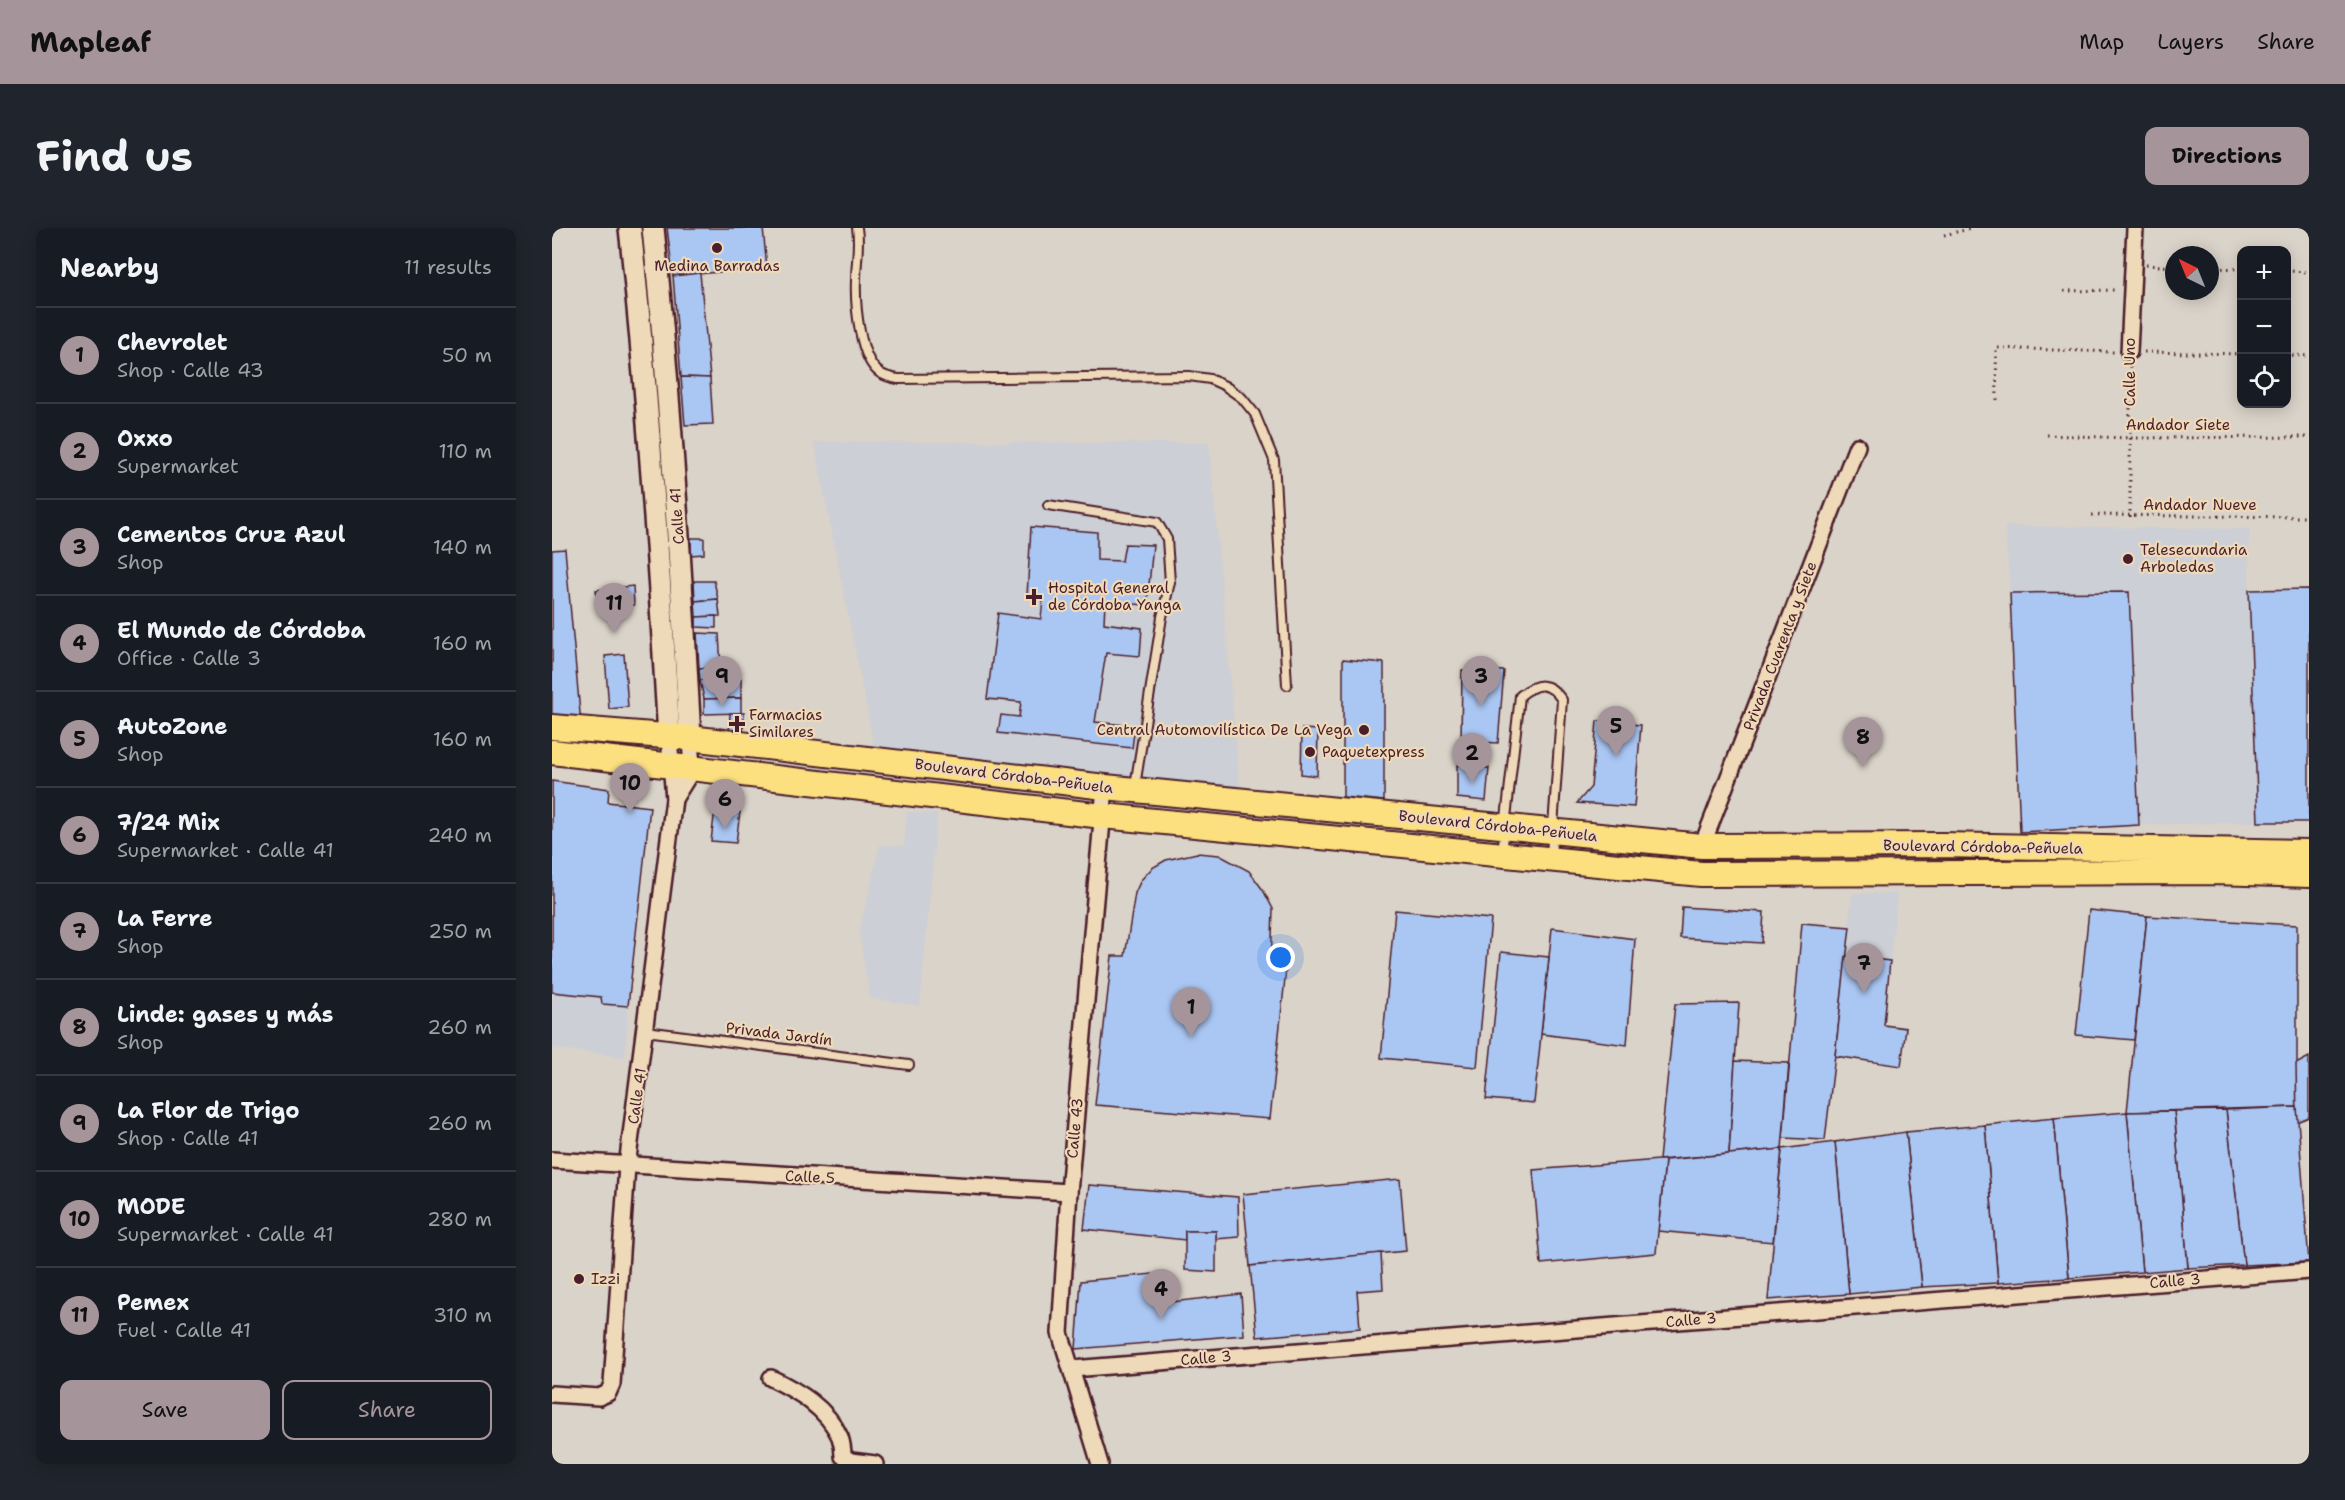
<!DOCTYPE html>
<meta charset="utf-8">
<style>
body{margin:0;font-family:"Shantell Sans",sans-serif;background:#20242c;color:#f1f3f6}
.controls{position:absolute;right:18px;top:18px;display:grid;overflow:hidden;border-radius:12px;box-shadow:0 3px 15px #0003}
.controls button{width:54px;height:54px;display:grid;place-items:center;padding:0;border:0;border-bottom:2px solid #363941;background:#171b24;color:#f1f3f6;font:30px sans-serif}
.compass{position:absolute;left:1613px;top:18px;width:54px;height:54px;border-radius:50%;background:#171b24;box-shadow:0 3px 15px #0003;rotate:317deg}
.you{position:absolute;left:729px;top:730px;width:21px;height:21px;margin:-15px;border:4px solid #fff;border-radius:50%;background:#1a73e8;box-shadow:0 0 0 9px #1a73e833}
.badge{display:grid;place-items:center;width:39px;height:39px;border-radius:50%;background:#a6949b;color:#111;font-size:20px;font-weight:700}
.pin{position:absolute;translate:-50% -50px;filter:drop-shadow(0 2px 3px #0008)}
.pin::after{content:'';position:absolute;top:32px;width:21px;height:18px;background:inherit;clip-path:polygon(0 0,100% 0,50% 100%)}
.list{margin:0;padding:0;list-style:none}
h2{display:flex;justify-content:space-between;align-items:center;height:78px;margin:0;padding:0 24px;font-size:26px}
h2 small{font-size:20px;font-weight:400;color:#9ea1a6}
.list li{display:grid;grid-template-columns:39px 1fr auto;gap:18px;align-items:center;box-sizing:border-box;height:96px;padding:0 24px;border-top:2px solid #363941}
.list b{display:block;font-size:22px;white-space:nowrap}
.list p{margin:0;font-size:20px;white-space:nowrap;color:#9ea1a6}
.list em{font-size:20px;font-style:normal;color:#9ea1a6}
.actions{display:flex;gap:12px;padding:18px 24px}
.actions a{flex:1;padding:14px 0;border:2px solid #a6949b;border-radius:12px;text-align:center;font-size:21px;color:#a6949b}
.actions .main{background:#a6949b;color:#111}
.icon{flex:none;width:33px;height:33px;fill:none;stroke:currentColor;stroke-width:2;stroke-linecap:round;stroke-linejoin:round}
.map{position:relative;flex:none;width:1757px;height:1236px;overflow:hidden;border-radius:12px}
header{display:flex;align-items:center;gap:36px;box-sizing:border-box;height:84px;padding:0 30px;background:#a6949b;color:#111}
header strong{font-size:28px}
nav{display:flex;gap:33px;margin-inline-start:auto;font-size:21px}
.intro{display:flex;align-items:center;justify-content:space-between;box-sizing:border-box;height:144px;padding:0 36px}
h1{margin:0;font-size:42px}
.button{padding:15px 27px;border-radius:12px;background:#a6949b;color:#111;font-size:21px;font-weight:700}
main{display:flex;gap:36px;padding:0 36px}
aside{flex:1;background:#171b24;border-radius:12px;box-shadow:0 3px 15px #0003}
.map>svg:first-child{display:block}
.built{fill:#cccfd5}
.building{fill:#aac6f2;stroke:#4a1f2b;stroke-width:1.5}
.lines{fill:none;stroke-linecap:round;stroke-linejoin:round}
.lane-casing{stroke:#4a1f2b;stroke-width:12}
.street-casing{stroke:#4a1f2b;stroke-width:20}
.secondary-casing{stroke:#4a1f2b;stroke-width:26}
.primary-casing{stroke:#4a1f2b;stroke-width:28}
.path{stroke:#4a1f2b;stroke-width:3;stroke-dasharray:1.5 4.5;stroke-linecap:butt}
.lane{stroke:#eed9b8;stroke-width:8}
.street{stroke:#eed9b8;stroke-width:15}
.secondary{stroke:#eed9b8;stroke-width:21}
.primary{stroke:#fce080;stroke-width:24}
.poi-dot{fill:#4a1f2b;stroke:#eed9b8;stroke-width:2}
.labels{text-anchor:middle;dominant-baseline:central;stroke-width:4.5;stroke-linejoin:round;paint-order:stroke}
.poi-label{font-size:15px;fill:#4a1f2b;stroke:#eed9b8;text-anchor:start}
.street-label{font-size:15px;fill:#4a1f2b;stroke:#eed9b8}
</style>
<header>
<strong>Mapleaf</strong>
<nav><a>Map</a><a>Layers</a><a>Share</a></nav>
</header>
<div class="intro"><h1>Find us</h1><a class="button">Directions</a></div>
<main>
<aside>
<h2>Nearby<small>11 results</small></h2>
<ul class="list">
<li><span class="badge">1</span><div><b>Chevrolet</b><p>Shop · Calle 43</p></div><em>50 m</em></li>
<li><span class="badge">2</span><div><b>Oxxo</b><p>Supermarket</p></div><em>110 m</em></li>
<li><span class="badge">3</span><div><b>Cementos Cruz Azul</b><p>Shop</p></div><em>140 m</em></li>
<li><span class="badge">4</span><div><b>El Mundo de Córdoba</b><p>Office · Calle 3</p></div><em>160 m</em></li>
<li><span class="badge">5</span><div><b>AutoZone</b><p>Shop</p></div><em>160 m</em></li>
<li><span class="badge">6</span><div><b>7/24 Mix</b><p>Supermarket · Calle 41</p></div><em>240 m</em></li>
<li><span class="badge">7</span><div><b>La Ferre</b><p>Shop</p></div><em>250 m</em></li>
<li><span class="badge">8</span><div><b>Linde: gases y más</b><p>Shop</p></div><em>260 m</em></li>
<li><span class="badge">9</span><div><b>La Flor de Trigo</b><p>Shop · Calle 41</p></div><em>260 m</em></li>
<li><span class="badge">10</span><div><b>MODE</b><p>Supermarket · Calle 41</p></div><em>280 m</em></li>
<li><span class="badge">11</span><div><b>Pemex</b><p>Fuel · Calle 41</p></div><em>310 m</em></li>
</ul>
<div class="actions"><a class="main">Save</a><a>Share</a></div>
</aside>
<div class="map">
<svg width="1757" height="1236" viewBox="0 0 1757 1236">
<rect width="100%" height="100%" fill="#dad3c9"/>
<filter id="ink" filterUnits="userSpaceOnUse"><feTurbulence type="fractalNoise" baseFrequency=".0167" numOctaves="2"/><feDisplacementMap in="SourceGraphic" scale="12" xChannelSelector="R" yChannelSelector="G"/><feConvolveMatrix kernelMatrix="1 2 1 2 8 2 1 2 1" color-interpolation-filters="sRGB"/></filter>
<g filter="url(#ink)">
<g class="built">
<path d="M262 214 657 215 688 561 323 523Z"/>
<path d="M1453 298 1697 301V362L1706 594 1587 597 1577 364 1458 365Z"/>
<path d="M0 553 57 561 56 574 98 579 76 778 73 829 0 820Z"/>
<path d="M355 584 385 586 368 778 318 770 307 704 328 617 352 618Z"/>
<path d="M1300 665 1345 666 1332 797 1354 800 1349 838 1283 828Z"/>
</g>
<g class="building">
<path d="M115 0H211L215 40 121 48Z"/>
<path d="M148 45 158 150 129 149 121 48Z"/>
<path d="M129 149 158 150 161 196 133 197Z"/>
<path d="M479 299 545 304V332L570 333 573 316 601 317 595 377 553 374 552 395 590 400 588 428 554 425 543 494 583 498 580 520 446 505 449 487 467 489 469 474 435 471 446 385 489 391 491 370 475 368Z"/>
<path d="M139 310H152V326L139 327Z"/>
<path d="M13 321 29 496 0 493V322Z"/>
<path d="M142 353H162L166 371 143 373Z"/>
<path d="M81 358 82 377 46 381 44 362Z"/>
<path d="M1757 361V594H1706L1697 362Z"/>
<path d="M1577 364 1587 597 1468 604 1458 365Z"/>
<path d="M166 371 168 388 144 389 143 373Z"/>
<path d="M164 388V400L144 399V389Z"/>
<path d="M145 405 167 406 169 440H147Z"/>
<path d="M72 426 76 479 57 481 53 428Z"/>
<path d="M791 431 832 435V573L791 569Z"/>
<path d="M147 440H169V451L148 452Z"/>
<path d="M910 442 952 443 946 515 909 513Z"/>
<path d="M189 451V470L152 471 148 452Z"/>
<path d="M189 470V485L152 486V471Z"/>
<path d="M178 485H192L191 510 177 507Z"/>
<path d="M1045 493 1089 497 1082 579 1025 575 1039 559Z"/>
<path d="M750 501 766 502 765 548 749 546Z"/>
<path d="M905 537 937 540 934 573 905 570Z"/>
<path d="M0 553 57 561 56 574 98 579 76 778 50 776 49 769 0 764Z"/>
<path d="M169 582 188 584 184 615 159 613 162 589Z"/>
<path d="M645 625 667 627 697 643 711 662 721 681 719 739 734 741 718 891 543 877 560 728H573L583 665 589 652 600 640 614 632Z"/>
<path d="M1130 679 1212 684 1210 715 1128 710Z"/>
<path d="M843 682 939 691 925 839 829 830Z"/>
<path d="M1537 682 1595 688 1582 812 1524 807Z"/>
<path d="M1595 688 1745 697V879L1575 884Z"/>
<path d="M1250 695 1298 699 1273 912 1231 910Z"/>
<path d="M1000 700 1083 711 1075 817 989 806Z"/>
<path d="M949 724 997 729 982 875 934 871Z"/>
<path d="M1294 728 1338 733 1332 797 1354 800 1349 838 1283 828Z"/>
<path d="M1187 775 1177 926 1107 932 1123 776Z"/>
<path d="M1757 829V889L1745 894 1744 836Z"/>
<path d="M1183 833 1237 835 1230 921 1177 926Z"/>
<path d="M1745 879 1757 1034 1692 1037 1674 882Z"/>
<path d="M1674 882 1692 1037 1636 1040 1622 883Z"/>
<path d="M1622 883 1636 1040 1590 1044 1575 884Z"/>
<path d="M1575 884 1590 1044 1517 1050 1502 890Z"/>
<path d="M1502 890 1517 1050 1446 1055 1433 897Z"/>
<path d="M1433 897 1446 1055 1370 1059 1354 904Z"/>
<path d="M1354 904 1370 1059 1297 1066 1283 914Z"/>
<path d="M1283 914 1297 1066 1216 1072 1230 921Z"/>
<path d="M1230 921 1221 1014 1106 1003 1113 932Z"/>
<path d="M1107 932H1113L1104 1025 989 1036 981 942Z"/>
<path d="M848 951 854 1023 698 1038 691 966Z"/>
<path d="M537 957 686 969 687 1009 664 1011V1003H633V1012L532 1001Z"/>
<path d="M633 1003H664V1044L633 1042Z"/>
<path d="M829 1025 831 1061 805 1063 808 1100 705 1109 698 1038Z"/>
<path d="M601 1046 602 1076 689 1066 692 1107 524 1121 529 1053Z"/>
</g>
<g class="lines">
<g class="lane-casing">
<g id="lane">
<path d="M305 0C308 17 304 34 304 52 303 75 307 131 328 145 334 149 340 150 346 151L637 148 658 151 673 158 690 170 703 186 722 232 735 457"/>
<path d="M496 277 605 294 615 311 618 354 610 389 583 558"/>
<path d="M950 625 968 468C985 454 997 453 1010 472L999 627"/>
<path d="M94 803 357 837"/>
</g>
</g>
<g class="street-casing">
<g id="street">
<path d="M1577 124 1583 0"/>
<path d="M122 571 140 542 138 510"/>
<path d="M1150 618 1305 218"/>
<path d="M0 932 517 964"/>
<path d="M520 1141 1757 1043"/>
<path d="M219 1150C246 1163 275 1180 288 1209 290 1215 291 1222 291 1228L299 1233 323 1236"/>
<path d="M0 1166 47 1169 56 1165 60 1156 75 938 122 571 117 509"/>
<path d="M548 1236 508 1105 517 964 553 559"/>
</g>
</g>
<g class="secondary-casing">
<g id="secondary">
<path d="M78 0C96 169 107 339 117 509"/>
<path d="M101 0C118 170 129 340 138 510"/>
</g>
</g>
<g class="primary-casing">
<g id="primary">
<path d="M0 499 138 510 553 559 1150 618 1390 617 1757 624"/>
<path d="M0 524 551 588 1149 646 1662 644 1757 647"/>
</g>
</g>
<g class="path">
<path d="M1392 7 1421 0"/>
<path d="M1594 37 1622 39"/>
<path d="M1658 40 1690 41"/>
<path d="M1734 43 1757 44"/>
<path d="M1512 63 1566 62"/>
<path d="M1592 124 1690 126"/>
<path d="M1734 127 1757 128"/>
<path d="M1578 138V289"/>
<path d="M1445 172 1444 120 1562 124"/>
<path d="M1495 207 1578 210 1753 209 1757 211"/>
<path d="M1540 287 1757 289"/>
</g>
<use href="#lane" class="lane"/>
<use href="#street" class="street"/>
<use href="#secondary" class="secondary"/>
<use href="#primary" class="primary"/>
</g>
</g>
<g class="poi-dot">
<circle cx="165" cy="20" r="6"/>
<circle cx="1576" cy="331" r="6"/>
<path d="M479 360h6v6h6v6h-6v6h-6v-6h-6v-6h6z"/>
<path d="M182 487h6v6h6v6h-6v6h-6v-6h-6v-6h6z"/>
<circle cx="812" cy="502" r="6"/>
<circle cx="758" cy="524" r="6"/>
<circle cx="27" cy="1051" r="6"/>
</g>
<g class="labels">
<g class="poi-label">
<text x="165" y="38" text-anchor="middle">Medina Barradas</text>
<text x="1588" y="322">Telesecundaria<tspan x="1588" dy="17">Arboledas</tspan></text>
<text x="496" y="360">Hospital General<tspan x="496" dy="17">de Córdoba Yanga</tspan></text>
<text x="197" y="487">Farmacias<tspan x="197" dy="17">Similares</tspan></text>
<text x="800" y="502" text-anchor="end">Central Automovilística De La Vega</text>
<text x="770" y="524">Paquetexpress</text>
<text x="39" y="1051">Izzi</text>
</g>
<g class="street-label">
<text transform="translate(1578 144) rotate(-90)">Calle Uno</text>
<text x="1626" y="197">Andador Siete</text>
<text x="1648" y="277">Andador Nueve</text>
<text transform="translate(125 288) rotate(-94)">Calle 41</text>
<text transform="translate(1228 418) rotate(-69)">Privada Cuarenta y Siete</text>
<text transform="translate(462 548) rotate(7)">Boulevard Córdoba-Peñuela</text>
<text transform="translate(946 598) rotate(6)">Boulevard Córdoba-Peñuela</text>
<text transform="translate(1431 619) rotate(1)">Boulevard Córdoba-Peñuela</text>
<text transform="translate(227 806) rotate(7)">Privada Jardín</text>
<text transform="translate(85 868) rotate(-82)">Calle 41</text>
<text transform="translate(523 900) rotate(-85)">Calle 43</text>
<text transform="translate(258 949) rotate(3)">Calle 5</text>
<text transform="translate(1623 1053) rotate(-5)">Calle 3</text>
<text transform="translate(1139 1092) rotate(-5)">Calle 3</text>
<text transform="translate(654 1130) rotate(-5)">Calle 3</text>
</g>
</g>
</svg>
<div class="controls">
<button>+</button>
<button>−</button>
<button><svg class="icon" aria-label="locate" viewBox="0 0 24 24"><circle cx="12" cy="12" r="6"/><path d="M12 2v4M12 18v4M2 12h4M18 12h4"/></svg></button>
</div>
<svg class="compass" viewBox="-18 -18 36 36"><path d="M0-13l5 13h-10z" fill="#e53935"/><path d="M0 13l5-13h-10z" fill="#9ea1a6"/></svg>
<div class="you"></div>
<div class="pin badge" style="left:639px;top:809px">1</div>
<div class="pin badge" style="left:920px;top:555px">2</div>
<div class="pin badge" style="left:929px;top:478px">3</div>
<div class="pin badge" style="left:609px;top:1091px">4</div>
<div class="pin badge" style="left:1064px;top:528px">5</div>
<div class="pin badge" style="left:173px;top:601px">6</div>
<div class="pin badge" style="left:1312px;top:765px">7</div>
<div class="pin badge" style="left:1311px;top:539px">8</div>
<div class="pin badge" style="left:170px;top:478px">9</div>
<div class="pin badge" style="left:78px;top:585px">10</div>
<div class="pin badge" style="left:62px;top:405px">11</div>
</div>
</main>
